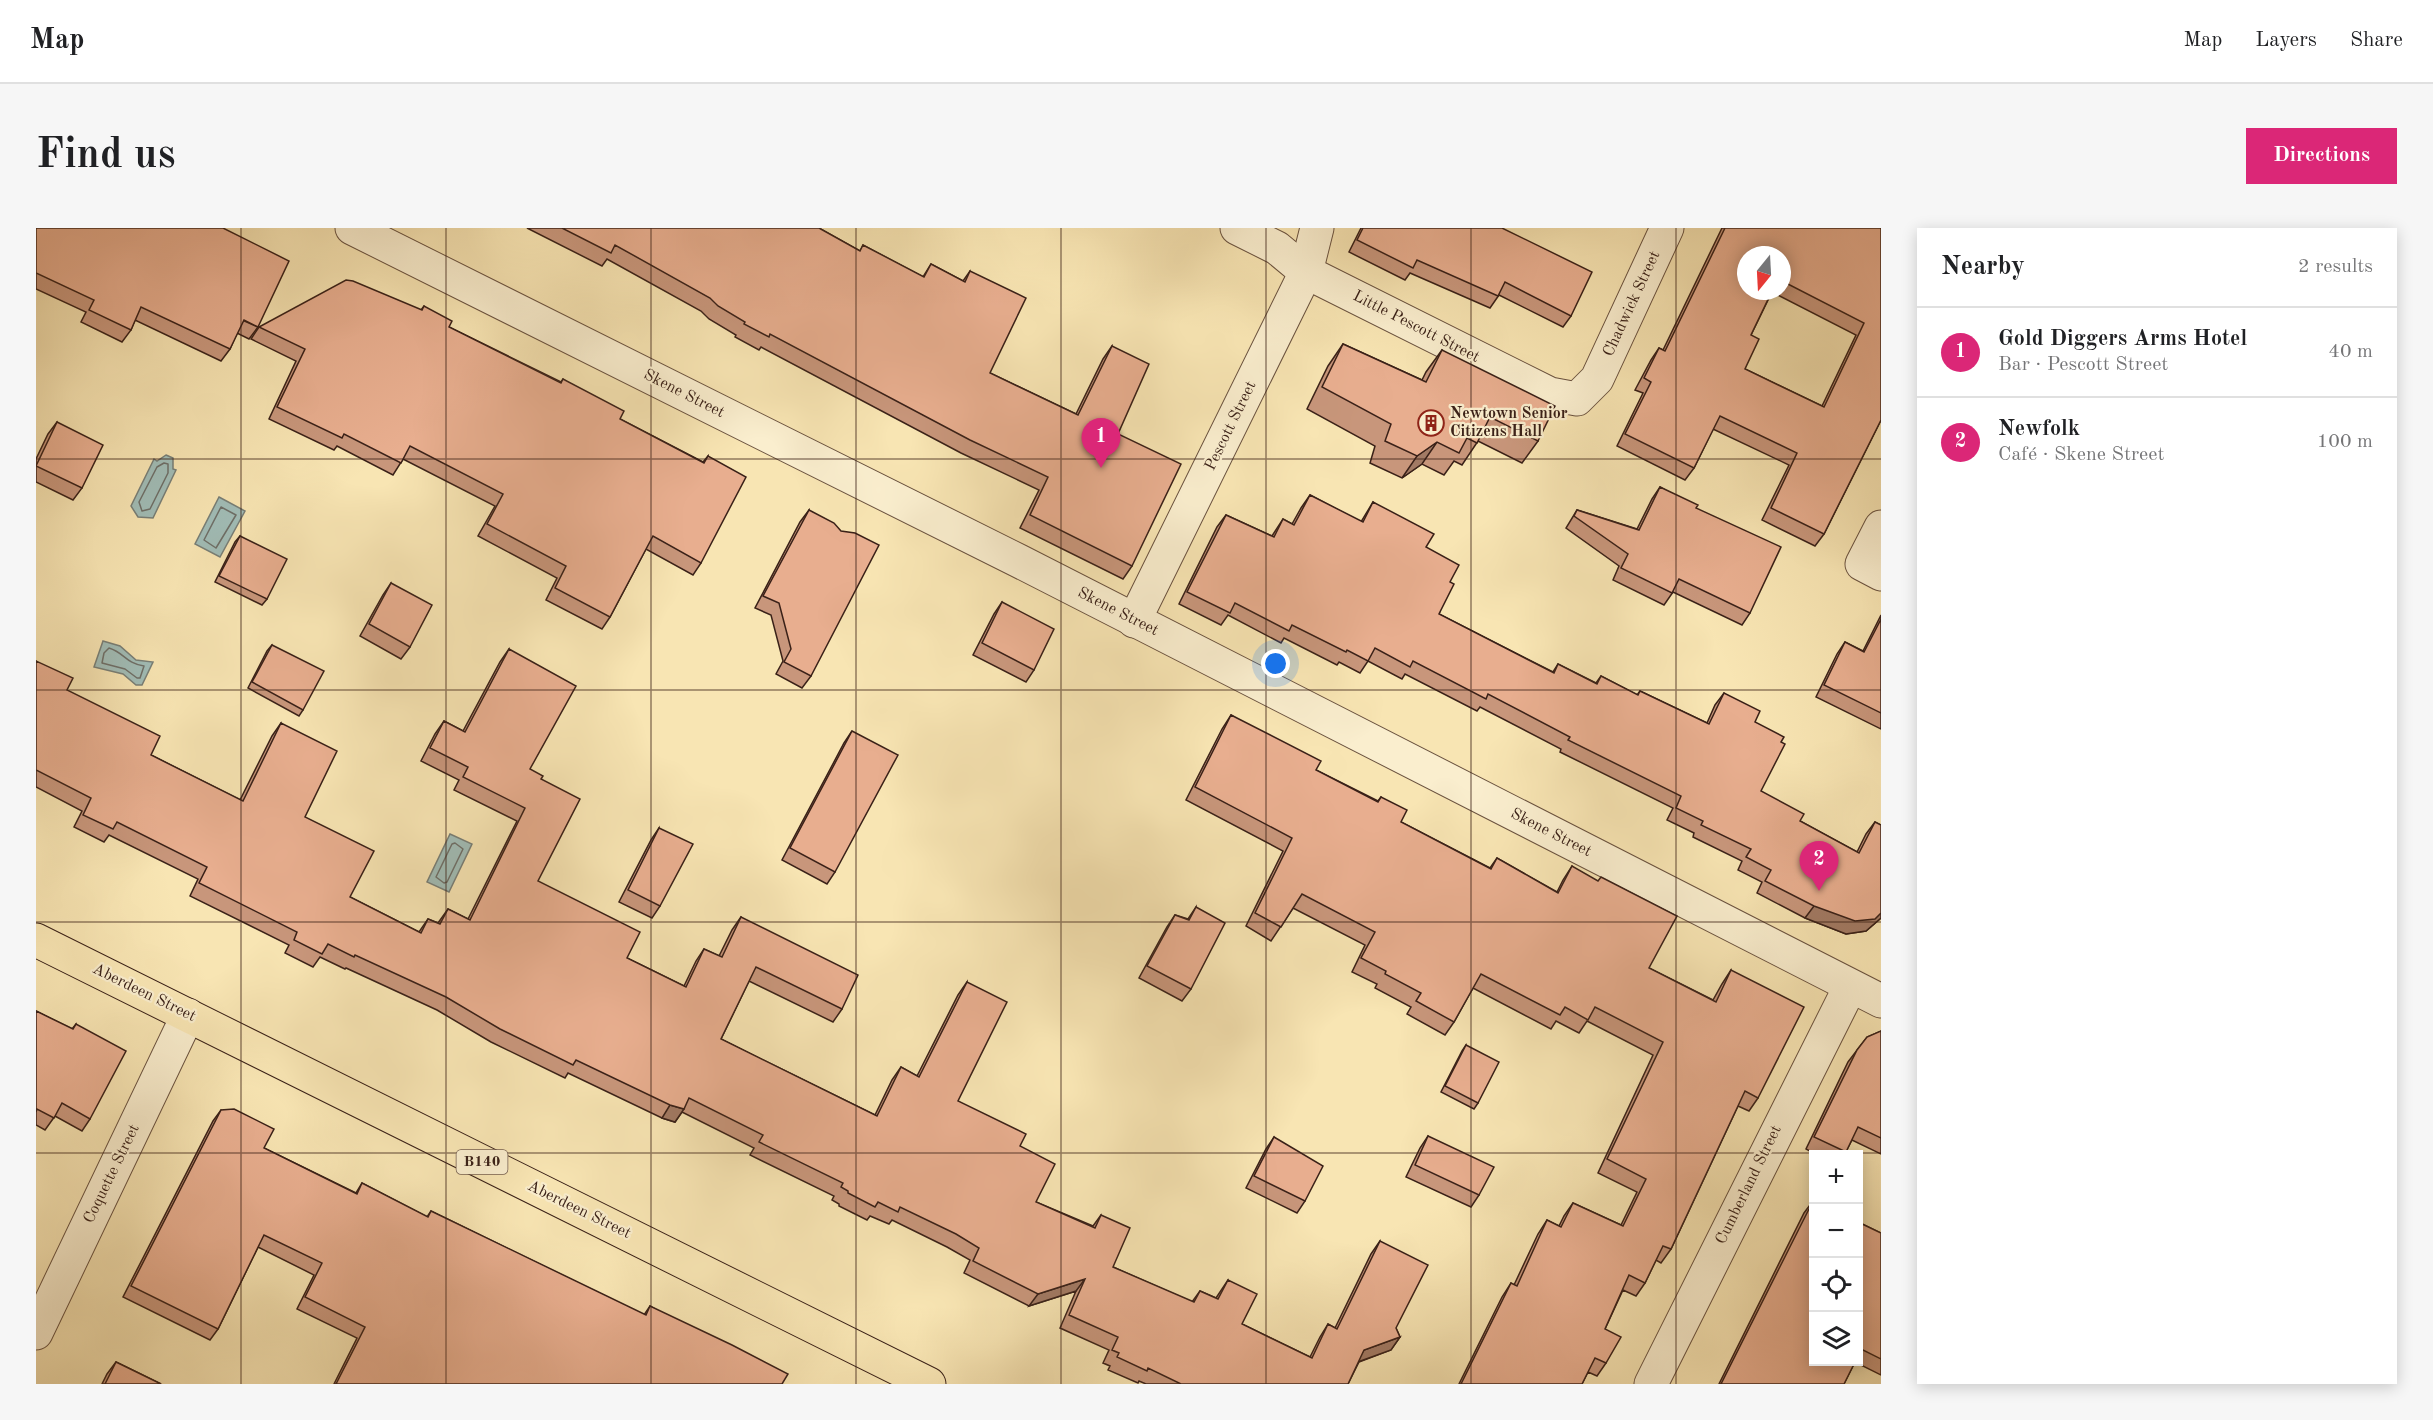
<!DOCTYPE html>
<meta charset="utf-8">
<style>
body{margin:0;font-family:"Old Standard TT",serif;background:#f6f6f6;color:#202124}
.controls{position:absolute;right:18px;bottom:18px;display:grid;overflow:hidden;border-radius:0px;box-shadow:0 3px 15px #0003}
.controls button{width:54px;height:54px;display:grid;place-items:center;padding:0;border:0;border-bottom:2px solid #e0e0e0;background:#fff;color:#202124;font:30px sans-serif}
.compass{position:absolute;left:1701px;top:18px;width:54px;height:54px;border-radius:50%;background:#fff;box-shadow:0 3px 15px #0003;rotate:198deg}
.you{position:absolute;left:1240px;top:436px;width:21px;height:21px;margin:-15px;border:4px solid #fff;border-radius:50%;background:#1a73e8;box-shadow:0 0 0 9px #1a73e833}
.badge{display:grid;place-items:center;width:39px;height:39px;border-radius:50%;background:#db2777;color:#fff;font-size:20px;font-weight:700}
.pin{position:absolute;translate:-50% -50px;filter:drop-shadow(0 2px 3px #0008)}
.pin::after{content:'';position:absolute;top:32px;width:21px;height:18px;background:inherit;clip-path:polygon(0 0,100% 0,50% 100%)}
.list{margin:0;padding:0;list-style:none}
h2{display:flex;justify-content:space-between;align-items:center;height:78px;margin:0;padding:0 24px;font-size:26px}
h2 small{font-size:20px;font-weight:400;color:#757577}
.list li{display:grid;grid-template-columns:39px 1fr auto;gap:18px;align-items:center;box-sizing:border-box;height:90px;padding:0 24px;border-top:2px solid #e0e0e0}
.list b{display:block;font-size:22px;white-space:nowrap}
.list p{margin:0;font-size:20px;white-space:nowrap;color:#757577}
.list em{font-size:20px;font-style:normal;color:#757577}
.icon{flex:none;width:33px;height:33px;fill:none;stroke:currentColor;stroke-width:2;stroke-linecap:round;stroke-linejoin:round}
.map{position:relative;flex:none;width:1845px;height:1156px;overflow:hidden;border-radius:0px}
header{display:flex;align-items:center;gap:36px;box-sizing:border-box;height:84px;padding:0 30px;background:#fff;border-bottom:2px solid #e0e0e0}
header strong{font-size:28px}
nav{display:flex;gap:33px;margin-inline-start:auto;font-size:21px}
.intro{display:flex;align-items:center;justify-content:space-between;box-sizing:border-box;height:144px;padding:0 36px}
h1{margin:0;font-size:42px}
.button{padding:15px 27px;border-radius:0px;background:#db2777;color:#fff;font-size:21px;font-weight:700}
main{display:flex;gap:36px;padding:0 36px}
aside{flex:1;background:#fff;border-radius:0px;box-shadow:0 3px 15px #0003}
.map>svg:first-child{display:block}
.water{fill:#a1bdb7;stroke:#787f77;stroke-width:1.5}
.lines{fill:none;stroke-linecap:round;stroke-linejoin:round}
.shore{stroke:#6e6f68;stroke-width:1.5}
.street-casing{stroke:#6a523f;stroke-width:35}
.primary-casing{stroke:#3a2118;stroke-width:35}
.street{stroke:#faeece;stroke-width:33}
.primary{stroke:#f8e5b3;stroke-width:33}
.wall{fill:#c8967b;stroke:#3a2118;stroke-width:1.5;fill-rule:evenodd}
.shaded-wall{fill:#a27a64;stroke:#3a2118;stroke-width:1.5}
.building{fill:#e8ae8f;stroke:#3a2118;stroke-width:1.5;fill-rule:evenodd}
.grid{fill:none;stroke:#3a2118;stroke-width:1.5;stroke-opacity:0.55}
.labels{text-anchor:middle;dominant-baseline:central;stroke-width:4.5;stroke-linejoin:round;paint-order:stroke}
.shield{fill:#faeece;stroke:#745e4f;stroke-width:1.5}
.shield-label{font-size:15px;font-weight:bold;fill:#3a2118}
.street-label{font-size:16px;fill:#3a2118;stroke:#faeece}
.poi-label{font-size:16px;font-weight:bold;fill:#3a2118;stroke:#faeece;text-anchor:start}
</style>
<header>
<strong>Map</strong>
<nav><a>Map</a><a>Layers</a><a>Share</a></nav>
</header>
<div class="intro"><h1>Find us</h1><a class="button">Directions</a></div>
<main>
<div class="map">
<svg width="1845" height="1156" viewBox="0 0 1845 1156">
<rect width="100%" height="100%" fill="#f8e5b3"/>
<filter id="stains"><feTurbulence type="fractalNoise" baseFrequency=".00333" numOctaves="4"/><feColorMatrix values="0 0 0 0 .2 0 0 0 0 .09 0 0 0 0 .02 0 0 0 .5 -.17"/></filter>
<radialGradient id="worn" r=".72"><stop offset=".6" stop-color="#630" stop-opacity="0"/><stop offset="1" stop-color="#630" stop-opacity=".3"/></radialGradient>
<g class="water">
<path d="M130 227 137 230V241L140 242 117 290 102 289 95 278 118 231 121 233Z"/>
<path d="M183 269 209 283 184 329 159 316Z"/>
<path d="M67 413 84 418 100 432 117 434 106 457H100L87 446 58 439Z"/>
<path d="M414 606 436 616 413 664 391 654Z"/>
</g>
<g class="lines">
<g class="shore">
<path d="M128 235 132 236V245L114 281 106 283 103 274 121 239Z"/>
<path d="M185 279 200 287 180 320 168 312Z"/>
<path d="M73 420C89 425 89 435 108 438L104 450H101L89 441 66 435 68 425Z"/>
<path d="M419 615 427 621 411 654 408 655 400 649 416 616Z"/>
</g>
<g class="street-casing">
<g id="street">
<path d="M316 0 983 333 1845 773"/>
<path d="M1201 0 1241 20 1270 44 1514 166 1541 171 1561 151 1631 0"/>
<path d="M1845 299 1826 336 1845 346"/>
<path d="M1098 393 1270 44 1281 0"/>
<path d="M0 1105 152 787"/>
<path d="M1615 1156 1814 759"/>
</g>
</g>
<g class="primary-casing">
<path id="primary" d="M0 712 893 1156"/>
</g>
<use href="#street" class="street"/>
<use href="#primary" class="primary"/>
</g>
<g class="wall">
<path d="M0 0 222 99 213 111 201 105 194 121 185 133 99 92 95 102 86 114 45 94 50 84 0 61Z"/>
<path d="M491 0H783L824 23 827 17 887 49 895 36 927 53 934 43 954 145 1040 186 1067 131 1076 118 1082 206 1096 338 1087 351 984 300 1003 262 925 225 725 119 723 122 699 109 700 107 673 91 665 83 571 31 566 38Z"/>
<path d="M1325 0H1466L1535 88 1527 99 1463 67 1454 80 1374 45 1369 52 1313 24Z"/>
<path d="M1686 0H1845V192L1788 306 1779 318 1726 292 1753 237 1677 201 1658 240 1649 252 1581 218 1607 165 1599 162 1615 132 1623 120 1627 122ZM1746 27V63H1710ZM1736 64 1820 107 1786 178 1709 141 1715 107Z"/>
<path d="M388 78 413 99 525 154 527 151 584 191 667 234 672 228 665 335 657 347 610 321 574 389 566 401 510 372 521 350 442 308 459 278 367 231 357 247 301 218 298 222 233 191 260 133 215 111 223 99 385 82Z"/>
<path d="M1307 116 1386 152 1390 144 1406 122 1502 213 1486 235 1442 213 1426 237 1418 233 1408 247 1386 236 1366 250 1334 235 1339 218 1271 181 1292 138Z"/>
<path d="M21 194 46 260 37 272 0 254V231L12 206Z"/>
<path d="M1624 259 1660 280 1714 385 1706 397 1637 364 1628 377 1577 352 1583 338 1530 300 1541 282 1601 301 1616 271Z"/>
<path d="M1274 267 1325 294 1337 274 1390 319 1414 354 1403 386 1517 444 1522 436 1560 455 1565 448 1601 467 1604 463 1671 495 1679 477 1688 465 1719 494 1725 563 1764 593 1821 624 1830 606 1839 594 1845 597V690L1830 703 1810 706 1769 690 1721 665 1726 654 1702 642 1706 633 1657 609 1658 605 1631 592 1637 580 1524 524 1525 521 1444 479 1441 483 1369 446 1366 451 1332 433 1324 445 1303 434 1301 437 1248 410 1245 415 1192 387 1185 397 1143 376 1181 299 1190 287 1236 308 1247 291 1256 296 1265 280Z"/>
<path d="M773 282 775 448 766 460 740 446 747 433 735 387 719 380 764 294Z"/>
<path d="M204 308 231 371 226 377 179 354 199 314Z"/>
<path d="M355 355 374 419 365 431 324 408 347 367Z"/>
<path d="M966 374 998 442 990 454 937 427 958 386Z"/>
<path d="M1845 387V501L1780 469 1801 426 1809 414 1827 423Z"/>
<path d="M236 417 267 482 263 488 212 460 231 423Z"/>
<path d="M473 421 494 541 505 551 502 653 591 730 648 758 660 733 668 721 683 728 696 702 705 689 806 781 797 794 713 753 685 811 839 887 856 852 865 839 881 848 922 767 931 754 922 873 984 918 1000 974 1057 998 1065 987 1077 1039 1156 1074 1164 1063 1180 1070 1192 1052 1206 1096 1274 1129 1284 1109 1292 1096 1299 1100 1335 1026 1344 1013 1360 1100 1364 1109 1355 1122 1323 1134 1312 1156H1110L1103 1153 1102 1155 1072 1142 1074 1138 1067 1135 1073 1122 1024 1100 1040 1063 993 1078 928 1045 934 1032 911 1019 856 992 853 996 834 988 831 992 803 978V976L796 972 798 968 714 927 718 920 646 884 639 894 626 890 532 845 529 850 455 814 401 782 310 740 309 741 284 729 277 739 249 725 253 717 154 668 162 651 73 607 68 614 38 599 46 583 0 559V433L31 462 115 527 204 572 236 508 245 495 269 589 314 669 383 704 392 691 402 695 412 681 432 691 481 593 418 562 423 552 385 533 399 506 408 493 427 503 464 434Z"/>
<path d="M1195 487 1280 542 1342 573 1345 569 1365 594 1454 640 1461 630 1521 664 1527 652 1536 638 1613 740 1677 772 1686 756 1695 742 1722 870 1713 883 1702 878 1635 1021 1625 1035 1620 1032 1609 1055 1600 1068 1587 1062 1569 1101 1570 1135 1561 1148 1552 1144 1546 1156H1423L1466 1069 1475 1055 1478 1057 1502 1006 1511 992 1523 998 1528 988 1537 975 1585 997 1601 964 1562 945 1617 827 1551 793 1543 805 1520 793 1515 801 1437 760 1418 794 1409 807 1371 786 1375 779 1339 760 1341 756 1316 744 1329 717 1257 680 1235 713 1210 698 1247 623 1150 572 1186 501Z"/>
<path d="M816 503 799 644 791 656 746 632 808 515Z"/>
<path d="M623 600 624 678 616 690 583 674 615 612Z"/>
<path d="M1160 679 1155 761 1146 773 1103 750 1131 699 1139 687 1152 691Z"/>
<path d="M0 783 36 801 40 796 54 891 46 903 19 888 9 902 0 897Z"/>
<path d="M1845 803V926L1816 912 1808 927H1781L1770 921 1812 834 1831 809Z"/>
<path d="M1430 817 1442 875 1438 881 1405 864 1426 823Z"/>
<path d="M185 882 228 920 320 965 326 955 391 989 395 983 608 1087 614 1078 746 1156H298L321 1110 261 1081 278 1047 222 1019 182 1101 174 1112 87 1069 177 893Z"/>
<path d="M1392 908 1443 967 1435 979 1370 949 1384 920Z"/>
<path d="M1238 909 1269 973 1261 985 1210 960 1230 921Z"/>
<path d="M1777 973 1778 1134H1822V994L1845 1005V1147L1819 1134 1808 1156H1683L1768 985Z"/>
<path d="M80 1134 125 1156H66L71 1146Z"/>
</g>
<g class="shaded-wall">
<path d="M1401 214 1386 236 1366 250 1381 228Z"/>
<path d="M1778 678 1845 685V690L1830 703 1810 706 1769 690Z"/>
<path d="M634 877 648 881 639 894 626 890Z"/>
<path d="M1049 1051 1040 1063 993 1078 1002 1066Z"/>
<path d="M1364 1109 1355 1122 1319 1135 1328 1122Z"/>
</g>
<g class="building">
<path d="M0 0H187L253 33 222 99 208 92 194 121 105 79 95 102 53 82 58 72 0 45Z"/>
<path d="M526 0H783L824 23 827 17 888 49 895 36 929 54 934 43 990 70 954 145 1042 187 1076 118 1113 136 1082 206 1145 236 1096 338 994 287 1012 249 934 212 734 106 733 109 708 96 709 94 682 78 674 70 579 17 575 25Z"/>
<path d="M1327 0H1466L1556 44 1535 88 1469 54 1462 68 1381 32 1377 40 1321 12Z"/>
<path d="M1689 0H1845V192L1788 306 1735 280 1761 225 1684 188 1658 240 1589 206 1615 154 1608 150 1623 120 1629 123ZM1710 27H1746V53L1828 95 1788 179 1709 141 1723 111 1715 107 1736 63H1710Z"/>
<path d="M310 52 317 53 386 82 388 78 416 93 413 99 525 155 527 151 588 183 584 191 668 235 672 228 710 249 665 335 617 308 574 389 519 360 530 338 451 296 467 266 374 218 365 235 308 206 306 210 241 179 269 121 223 99Z"/>
<path d="M1307 116 1390 154 1406 122 1519 178 1502 213 1454 189 1441 215 1431 210 1423 225 1401 214 1381 228 1349 213 1355 196 1286 159Z"/>
<path d="M21 194 67 217 46 260 0 238Z"/>
<path d="M1624 259 1662 277 1660 280 1745 319 1714 385 1643 351 1636 365 1585 340 1592 326 1538 288 1541 282 1603 302Z"/>
<path d="M1274 267 1327 294 1337 274 1398 306 1390 319 1423 337 1414 354 1418 356 1403 386 1518 445 1522 436 1561 456 1565 448 1602 467 1604 463 1673 496 1688 465 1724 483 1719 494 1748 509 1745 514 1749 516 1725 563 1768 586 1764 593 1823 625 1839 594 1845 597V685L1839 691 1819 693 1778 678 1729 653 1735 642 1710 629 1715 621 1665 597 1667 593 1640 580 1645 568 1532 512 1534 509 1452 466 1450 471 1377 433 1374 439 1339 420 1332 433 1311 422 1310 424 1256 397 1253 403 1199 375 1194 385 1151 364 1190 287 1238 309 1247 291 1258 297Z"/>
<path d="M773 282 798 295 805 303 819 305 843 317 775 448 748 434 755 421 743 375 727 368Z"/>
<path d="M204 308 251 331 231 371 183 348Z"/>
<path d="M355 355 396 377 374 419 333 396Z"/>
<path d="M966 374 1018 401 998 442 946 415Z"/>
<path d="M1845 391V485L1788 457 1809 414 1828 424Z"/>
<path d="M236 417 288 443 267 482 216 454Z"/>
<path d="M473 421 540 458 494 541 507 548 505 551 544 571 502 653 604 704 591 730 650 759 668 721 686 729 705 689 822 747 806 781 720 739 685 811 841 888 865 839 883 849 931 754 971 774 922 873 990 906 984 918 1019 936 1000 974 1059 1000 1065 987 1094 1000 1077 1039 1158 1074 1164 1063 1182 1071 1192 1052 1221 1066 1206 1096 1276 1130 1292 1096 1301 1101 1344 1013 1392 1037 1360 1100 1364 1109 1328 1122 1312 1156H1145L1112 1140 1111 1143 1081 1129 1083 1125 1076 1122 1082 1109 1033 1087 1049 1051 1002 1066 937 1033 943 1020 920 1006 864 979 862 984 842 974 839 979 812 965V963L805 959 807 955 723 914 727 907 653 870 648 881 634 877 540 832 537 837 464 801 410 769 319 727 318 729 292 716 286 726 258 712 261 704 163 655 171 639 81 594 77 601 47 587 55 570 0 542V433L37 450 31 462 124 508 115 527 207 573 245 495 301 523 269 589 338 623 314 669 385 705 392 691 404 696 412 681 434 692 489 580 427 549 432 539 394 520 408 493 429 504Z"/>
<path d="M1195 487 1285 533 1280 542 1342 574 1345 569 1371 582 1365 594 1455 641 1461 630 1522 665 1536 638 1562 653 1565 649 1641 688 1613 740 1680 774 1695 742 1768 779 1722 870 1709 863 1635 1021 1627 1018 1609 1055 1593 1047 1569 1101 1585 1109 1570 1135 1559 1130 1546 1156H1425L1475 1055 1481 1058 1511 992 1525 999 1537 975 1587 998 1610 951 1571 931 1627 814 1559 779 1552 792 1529 779 1524 787 1445 746 1418 794 1380 773 1385 765 1349 746 1350 743 1325 730 1339 704 1266 666 1245 699 1219 685 1256 610 1159 559Z"/>
<path d="M816 503 862 527 799 644 754 620Z"/>
<path d="M623 600 657 616 624 678 592 662Z"/>
<path d="M1160 679 1189 695 1155 761 1111 738 1139 687 1153 692Z"/>
<path d="M0 783 37 801 40 796 90 823 54 891 26 875 18 890 1 881 0 884Z"/>
<path d="M1845 803V910L1822 899 1810 924 1778 909 1821 822 1831 809Z"/>
<path d="M1430 817 1463 834 1442 875 1409 858Z"/>
<path d="M198 881 238 901 228 920 321 966 326 955 392 989 395 983 610 1087 614 1078 696 1117 752 1146 746 1156H300L329 1099 269 1069 286 1035 228 1007 182 1101 95 1058 185 882Z"/>
<path d="M1392 908 1458 939 1443 967 1379 937Z"/>
<path d="M1238 909 1287 938 1269 973 1218 948Z"/>
<path d="M1777 973 1778 1134H1819L1808 1156H1685Z"/>
<path d="M1822 994 1845 1005V1131L1825 1121 1822 1126Z"/>
<path d="M80 1134 125 1156H69Z"/>
</g>
<path class="grid" d="M205 0V1156M410 0V1156M615 0V1156M820 0V1156M1025 0V1156M1230 0V1156M1435 0V1156M1640 0V1156M0 231H1845M0 462H1845M0 694H1845M0 925H1845"/>
<defs>
<g id="building-ring" transform="scale(1.35)"><circle r="9.5" fill="#faeece" stroke="#8f2418" stroke-width="1.5"/><path d="M-4-6H4V6H1V3H-1V6H-4ZM-2.5-4.3h1.7v1.8h-1.7ZM.8-4.3h1.7v1.8H.8ZM-2.5-1h1.7V.8h-1.7ZM.8-1h1.7V.8H.8Z" fill="#8f2418"/></g>
</defs>
<g fill-rule="evenodd">
<use href="#building-ring" x="1395" y="195"/>
</g>
<g class="labels">
<rect class="shield" x="420.5" y="922" width="51" height="24" rx="4.5"/>
<g class="shield-label">
<text x="446" y="934">B140</text>
</g>
<g class="street-label">
<text transform="translate(1596 76) rotate(-65)">Chadwick Street</text>
<text transform="translate(1380 99) rotate(27)">Little Pescott Street</text>
<text transform="translate(648 166) rotate(27)">Skene Street</text>
<text transform="translate(1195 198) rotate(-64)">Pescott Street</text>
<text transform="translate(1082 384) rotate(27)">Skene Street</text>
<text transform="translate(1515 605) rotate(27)">Skene Street</text>
<text transform="translate(108 765) rotate(26)">Aberdeen Street</text>
<text transform="translate(76 946) rotate(-64)">Coquette Street</text>
<text transform="translate(1713 957) rotate(-64)">Cumberland Street</text>
<text transform="translate(543 982) rotate(26)">Aberdeen Street</text>
</g>
<g class="poi-label">
<text x="1414" y="186">Newtown Senior<tspan x="1414" dy="18">Citizens Hall</tspan></text>
</g>
</g>
<rect width="100%" height="100%" filter="url(#stains)"/>
<rect width="100%" height="100%" fill="url(#worn)"/>
</svg>
<div class="controls">
<button>+</button>
<button>−</button>
<button><svg class="icon" aria-label="locate" viewBox="0 0 24 24"><circle cx="12" cy="12" r="6"/><path d="M12 2v4M12 18v4M2 12h4M18 12h4"/></svg></button>
<button><svg class="icon" aria-label="layers" viewBox="0 0 24 24"><path d="M12 4l9 5-9 5-9-5zM3 14l9 5 9-5"/></svg></button>
</div>
<svg class="compass" viewBox="-18 -18 36 36"><path d="M0-13l5 13h-10z" fill="#e53935"/><path d="M0 13l5-13h-10z" fill="#757577"/></svg>
<div class="you"></div>
<div class="pin badge" style="left:1065px;top:240px">1</div>
<div class="pin badge" style="left:1783px;top:663px">2</div>
</div>
<aside>
<h2>Nearby<small>2 results</small></h2>
<ul class="list">
<li><span class="badge">1</span><div><b>Gold Diggers Arms Hotel</b><p>Bar · Pescott Street</p></div><em>40 m</em></li>
<li><span class="badge">2</span><div><b>Newfolk</b><p>Café · Skene Street</p></div><em>100 m</em></li>
</ul>
</aside>
</main>
